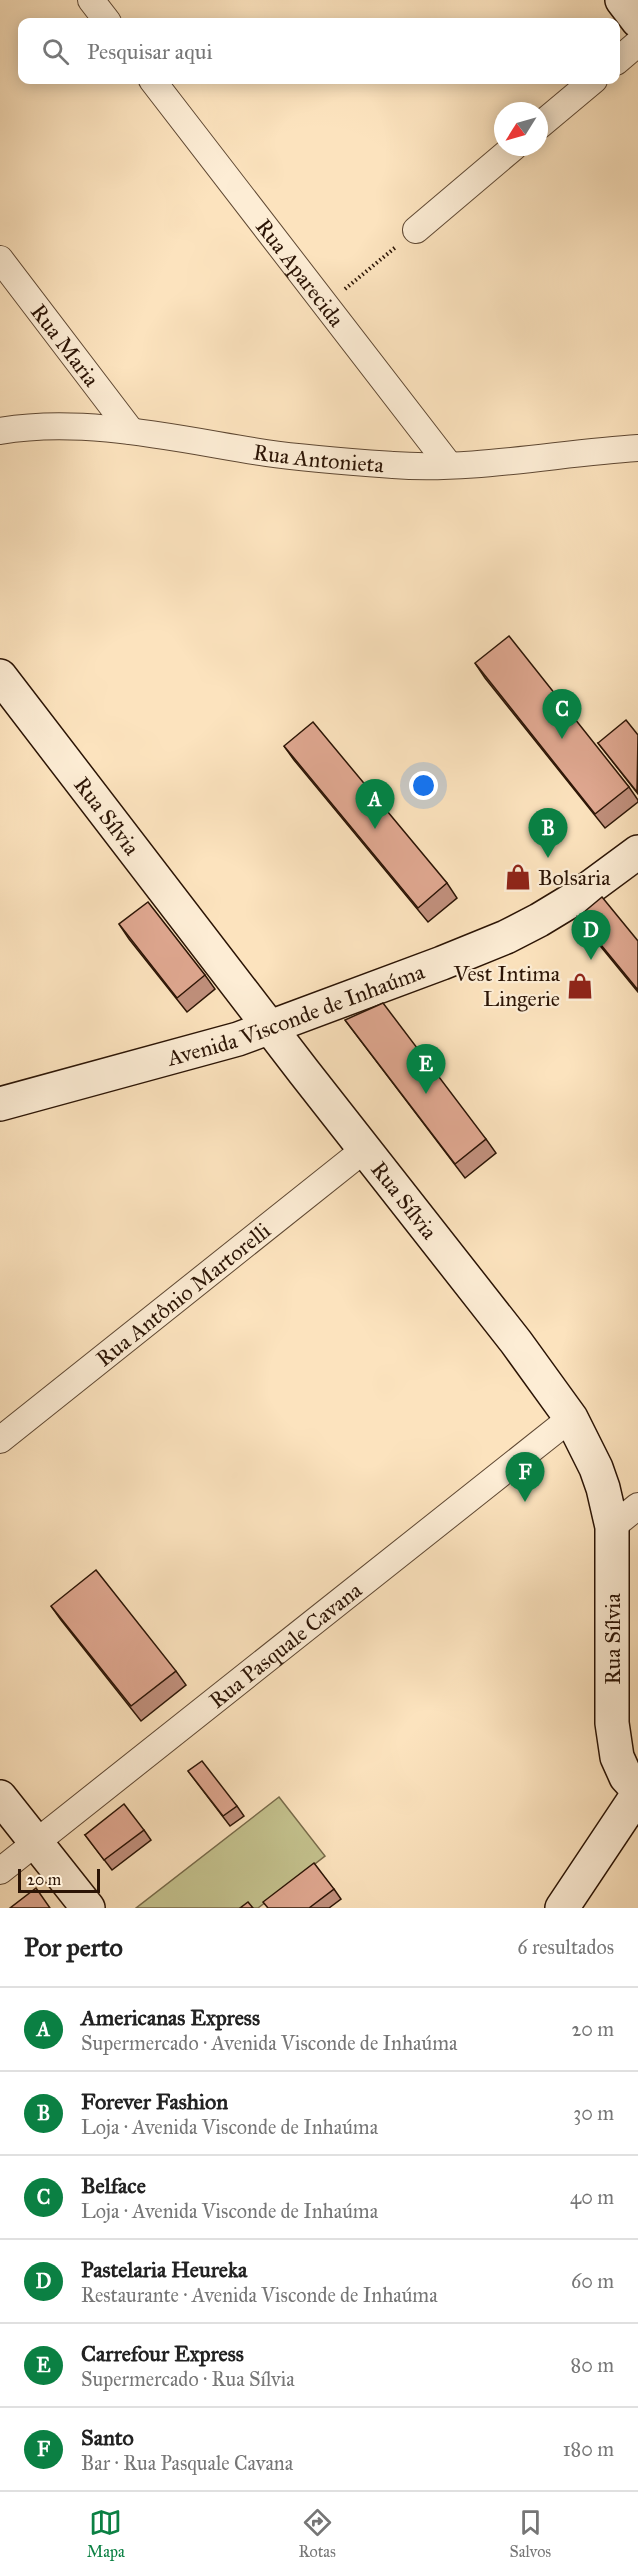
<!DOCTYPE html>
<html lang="pt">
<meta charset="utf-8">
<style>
body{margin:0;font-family:"IM FELL Great Primer",serif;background:#f2f2f2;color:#222}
.compass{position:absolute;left:494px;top:102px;width:54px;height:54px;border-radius:50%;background:#fff;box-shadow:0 3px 15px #0003;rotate:233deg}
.scale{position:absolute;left:18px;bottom:15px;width:82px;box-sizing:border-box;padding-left:6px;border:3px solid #2b1405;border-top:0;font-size:16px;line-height:21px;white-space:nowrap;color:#2b1405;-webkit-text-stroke:4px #fdedd5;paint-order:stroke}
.you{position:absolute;left:424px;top:786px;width:21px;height:21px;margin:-15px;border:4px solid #fff;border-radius:50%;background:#1a73e8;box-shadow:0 0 0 9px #1a73e833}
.badge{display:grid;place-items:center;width:39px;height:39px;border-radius:50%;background:#0b8043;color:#fff;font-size:20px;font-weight:700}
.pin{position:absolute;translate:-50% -50px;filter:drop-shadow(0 2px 3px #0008)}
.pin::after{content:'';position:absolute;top:32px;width:21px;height:18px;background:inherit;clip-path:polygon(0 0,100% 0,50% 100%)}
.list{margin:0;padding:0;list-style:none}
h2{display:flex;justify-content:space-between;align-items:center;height:78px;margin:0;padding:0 24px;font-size:26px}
h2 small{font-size:20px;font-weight:400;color:#767676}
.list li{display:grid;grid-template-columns:39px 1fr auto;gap:18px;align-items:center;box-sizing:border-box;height:84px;padding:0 24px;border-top:2px solid #e0e0e0}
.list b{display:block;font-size:22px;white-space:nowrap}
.list p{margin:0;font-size:20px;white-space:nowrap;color:#767676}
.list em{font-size:20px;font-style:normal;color:#767676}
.icon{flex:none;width:33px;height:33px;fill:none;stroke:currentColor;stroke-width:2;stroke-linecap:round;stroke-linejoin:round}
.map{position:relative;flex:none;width:638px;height:1908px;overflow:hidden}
.search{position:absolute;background:#fff;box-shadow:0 3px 15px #0003;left:18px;right:18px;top:18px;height:66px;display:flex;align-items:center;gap:15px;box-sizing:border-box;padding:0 21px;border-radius:12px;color:#767676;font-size:22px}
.sheet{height:582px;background:#fff}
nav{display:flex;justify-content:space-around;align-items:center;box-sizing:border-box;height:84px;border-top:2px solid #e0e0e0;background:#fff;font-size:16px;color:#767676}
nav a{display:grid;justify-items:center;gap:3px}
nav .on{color:#0b8043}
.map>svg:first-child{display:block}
.green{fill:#c4c28e;stroke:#786b4a;stroke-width:1.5}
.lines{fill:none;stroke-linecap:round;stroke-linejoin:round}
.street-casing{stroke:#5f4833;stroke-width:28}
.secondary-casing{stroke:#2b1405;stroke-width:36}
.path{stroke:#2b1405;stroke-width:4;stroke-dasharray:1.5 3;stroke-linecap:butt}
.street{stroke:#fdedd5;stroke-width:26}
.secondary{stroke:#fdedd5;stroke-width:33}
.wall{fill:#c1907d;stroke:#2b1405;stroke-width:1.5}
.building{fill:#e0a891;stroke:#2b1405;stroke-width:1.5}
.labels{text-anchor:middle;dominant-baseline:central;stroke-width:4.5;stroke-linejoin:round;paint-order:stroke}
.street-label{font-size:22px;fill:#2b1405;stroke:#fdedd5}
.poi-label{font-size:22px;fill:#2b1405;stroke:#fdedd5;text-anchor:start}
</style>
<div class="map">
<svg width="638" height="1908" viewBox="0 0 638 1908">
<rect width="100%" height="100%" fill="#fce3be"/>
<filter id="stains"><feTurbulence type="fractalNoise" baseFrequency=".00333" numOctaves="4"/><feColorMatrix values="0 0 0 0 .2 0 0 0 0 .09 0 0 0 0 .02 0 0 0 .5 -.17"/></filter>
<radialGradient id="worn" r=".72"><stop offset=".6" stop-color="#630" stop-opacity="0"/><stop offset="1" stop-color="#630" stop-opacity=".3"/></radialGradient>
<path class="green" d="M279 1797 325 1856 258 1908H136Z"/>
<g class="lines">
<g class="street-casing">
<g id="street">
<path d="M91 0 108 22"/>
<path d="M616 62 638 43"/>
<path id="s1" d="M152 80 449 465"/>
<path d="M539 126 594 80"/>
<path d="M416 230 514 147"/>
<path id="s2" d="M0 259 131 431"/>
<path id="s3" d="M0 431C85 416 182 440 266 453 308 459 351 462 393 465 472 471 559 453 638 448"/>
<path id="s4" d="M0 1440 365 1149"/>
<path d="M612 1527 638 1506"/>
<path id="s5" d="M0 1871 571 1418"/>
</g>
</g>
<g class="secondary-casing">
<g id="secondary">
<path d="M622 0 638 21"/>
<path id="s6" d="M0 676 304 1072 516 1342 571 1418 596 1468 603 1488 612 1527V1723L617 1757 626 1777 638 1790"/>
<path id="s7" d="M0 1104 238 1039 442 963 506 937 539 920 577 897 638 852"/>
<path d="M0 1797 88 1908"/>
<path d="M562 1908 638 1794"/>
</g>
</g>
<path class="path" d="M345 289 397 246"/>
<use href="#street" class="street"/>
<use href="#secondary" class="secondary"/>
</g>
<g class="wall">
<path d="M475 663 629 787 638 800V802L605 828 485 678Z"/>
<path d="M638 735V794L598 743Z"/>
<path d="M284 746 447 883 457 898 428 922 294 760Z"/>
<path d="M578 917 638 941V992L588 931Z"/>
<path d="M119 924 205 975 215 989 187 1012 129 939Z"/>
<path d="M345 1020 486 1139 496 1153 465 1178Z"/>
<path d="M51 1606 176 1671 186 1685 141 1721 61 1620Z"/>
<path d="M188 1771 237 1806 244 1816 230 1826Z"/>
<path d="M144 1830 151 1840 112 1870 85 1835Z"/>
<path d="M334 1889 341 1899 329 1908H267Z"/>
</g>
<g class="building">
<path d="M509 636 629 787 595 814 475 663Z"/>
<path d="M626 720 638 735 637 792 598 743Z"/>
<path d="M313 722 447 883 418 908 284 746Z"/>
<path d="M602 897 638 941V990L578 917Z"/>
<path d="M148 902 205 975 177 998 119 924Z"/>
<path d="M383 1003 486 1139 455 1164 345 1020Z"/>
<path d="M96 1570 176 1671 131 1706 51 1606Z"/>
<path d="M202 1761 237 1806 223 1816 188 1771Z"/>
<path d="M124 1804 144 1830 104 1860 85 1835Z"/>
<path d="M314 1863 334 1889 309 1908H268L263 1902Z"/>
<path d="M36 1888 50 1908H10Z"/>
<path d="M248 1902 253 1908H240Z"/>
</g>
<defs>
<g id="shop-bare" transform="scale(2.07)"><path d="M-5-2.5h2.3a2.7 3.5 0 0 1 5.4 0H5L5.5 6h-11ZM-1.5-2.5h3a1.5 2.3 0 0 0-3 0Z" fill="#8f2418" stroke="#fdedd5" stroke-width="2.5" paint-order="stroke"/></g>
</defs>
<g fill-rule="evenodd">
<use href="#shop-bare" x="518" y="877"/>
<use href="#shop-bare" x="580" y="986"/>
</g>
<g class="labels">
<g class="street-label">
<text stroke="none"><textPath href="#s1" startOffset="243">Rua Aparecida</textPath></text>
<text stroke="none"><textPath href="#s2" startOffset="108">Rua Maria</textPath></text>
<text stroke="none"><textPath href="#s3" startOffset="321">Rua Antonieta</textPath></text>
<text stroke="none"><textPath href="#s6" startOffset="176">Rua Sílvia</textPath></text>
<text stroke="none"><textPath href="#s7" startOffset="309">Avenida Visconde de Inhaúma</textPath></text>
<text stroke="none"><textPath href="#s6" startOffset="662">Rua Sílvia</textPath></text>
<text stroke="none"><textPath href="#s4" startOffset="234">Rua Antônio Martorelli</textPath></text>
<text transform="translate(612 1639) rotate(-90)">Rua Sílvia</text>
<text stroke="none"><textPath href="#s5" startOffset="364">Rua Pasquale Cavana</textPath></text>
</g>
<g class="poi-label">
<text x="538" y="877">Bolsaria</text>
<text x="560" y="973" text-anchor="end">Vest Intima<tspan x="560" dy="25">Lingerie</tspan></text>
</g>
</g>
<rect width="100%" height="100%" filter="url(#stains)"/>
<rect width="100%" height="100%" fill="url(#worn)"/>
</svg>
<svg class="compass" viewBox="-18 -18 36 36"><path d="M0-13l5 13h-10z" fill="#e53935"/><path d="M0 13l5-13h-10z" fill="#767676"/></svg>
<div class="scale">20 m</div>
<div class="you"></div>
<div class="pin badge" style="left:375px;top:829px">A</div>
<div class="pin badge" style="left:548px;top:858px">B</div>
<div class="pin badge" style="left:562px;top:739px">C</div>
<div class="pin badge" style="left:591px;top:960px">D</div>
<div class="pin badge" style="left:426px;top:1094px">E</div>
<div class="pin badge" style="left:525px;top:1502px">F</div>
<div class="search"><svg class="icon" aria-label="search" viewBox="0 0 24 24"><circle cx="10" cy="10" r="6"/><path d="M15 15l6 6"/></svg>Pesquisar aqui</div>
</div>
<section class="sheet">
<h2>Por perto<small>6 resultados</small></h2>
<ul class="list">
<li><span class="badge">A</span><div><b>Americanas Express</b><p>Supermercado · Avenida Visconde de Inhaúma</p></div><em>20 m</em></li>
<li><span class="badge">B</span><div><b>Forever Fashion</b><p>Loja · Avenida Visconde de Inhaúma</p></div><em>30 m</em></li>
<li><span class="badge">C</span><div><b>Belface</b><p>Loja · Avenida Visconde de Inhaúma</p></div><em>40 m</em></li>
<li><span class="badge">D</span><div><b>Pastelaria Heureka</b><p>Restaurante · Avenida Visconde de Inhaúma</p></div><em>60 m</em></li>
<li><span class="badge">E</span><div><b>Carrefour Express</b><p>Supermercado · Rua Sílvia</p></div><em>80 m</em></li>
<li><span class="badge">F</span><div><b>Santo</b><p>Bar · Rua Pasquale Cavana</p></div><em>180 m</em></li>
</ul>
</section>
<nav>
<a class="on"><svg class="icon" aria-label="map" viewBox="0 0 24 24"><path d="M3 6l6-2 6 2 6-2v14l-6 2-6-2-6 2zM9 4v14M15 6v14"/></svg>Mapa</a>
<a><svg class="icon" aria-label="directions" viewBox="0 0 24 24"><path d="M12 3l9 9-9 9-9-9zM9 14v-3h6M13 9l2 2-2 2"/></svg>Rotas</a>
<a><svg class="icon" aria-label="saved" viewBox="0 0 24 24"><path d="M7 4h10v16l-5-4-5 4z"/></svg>Salvos</a>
</nav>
